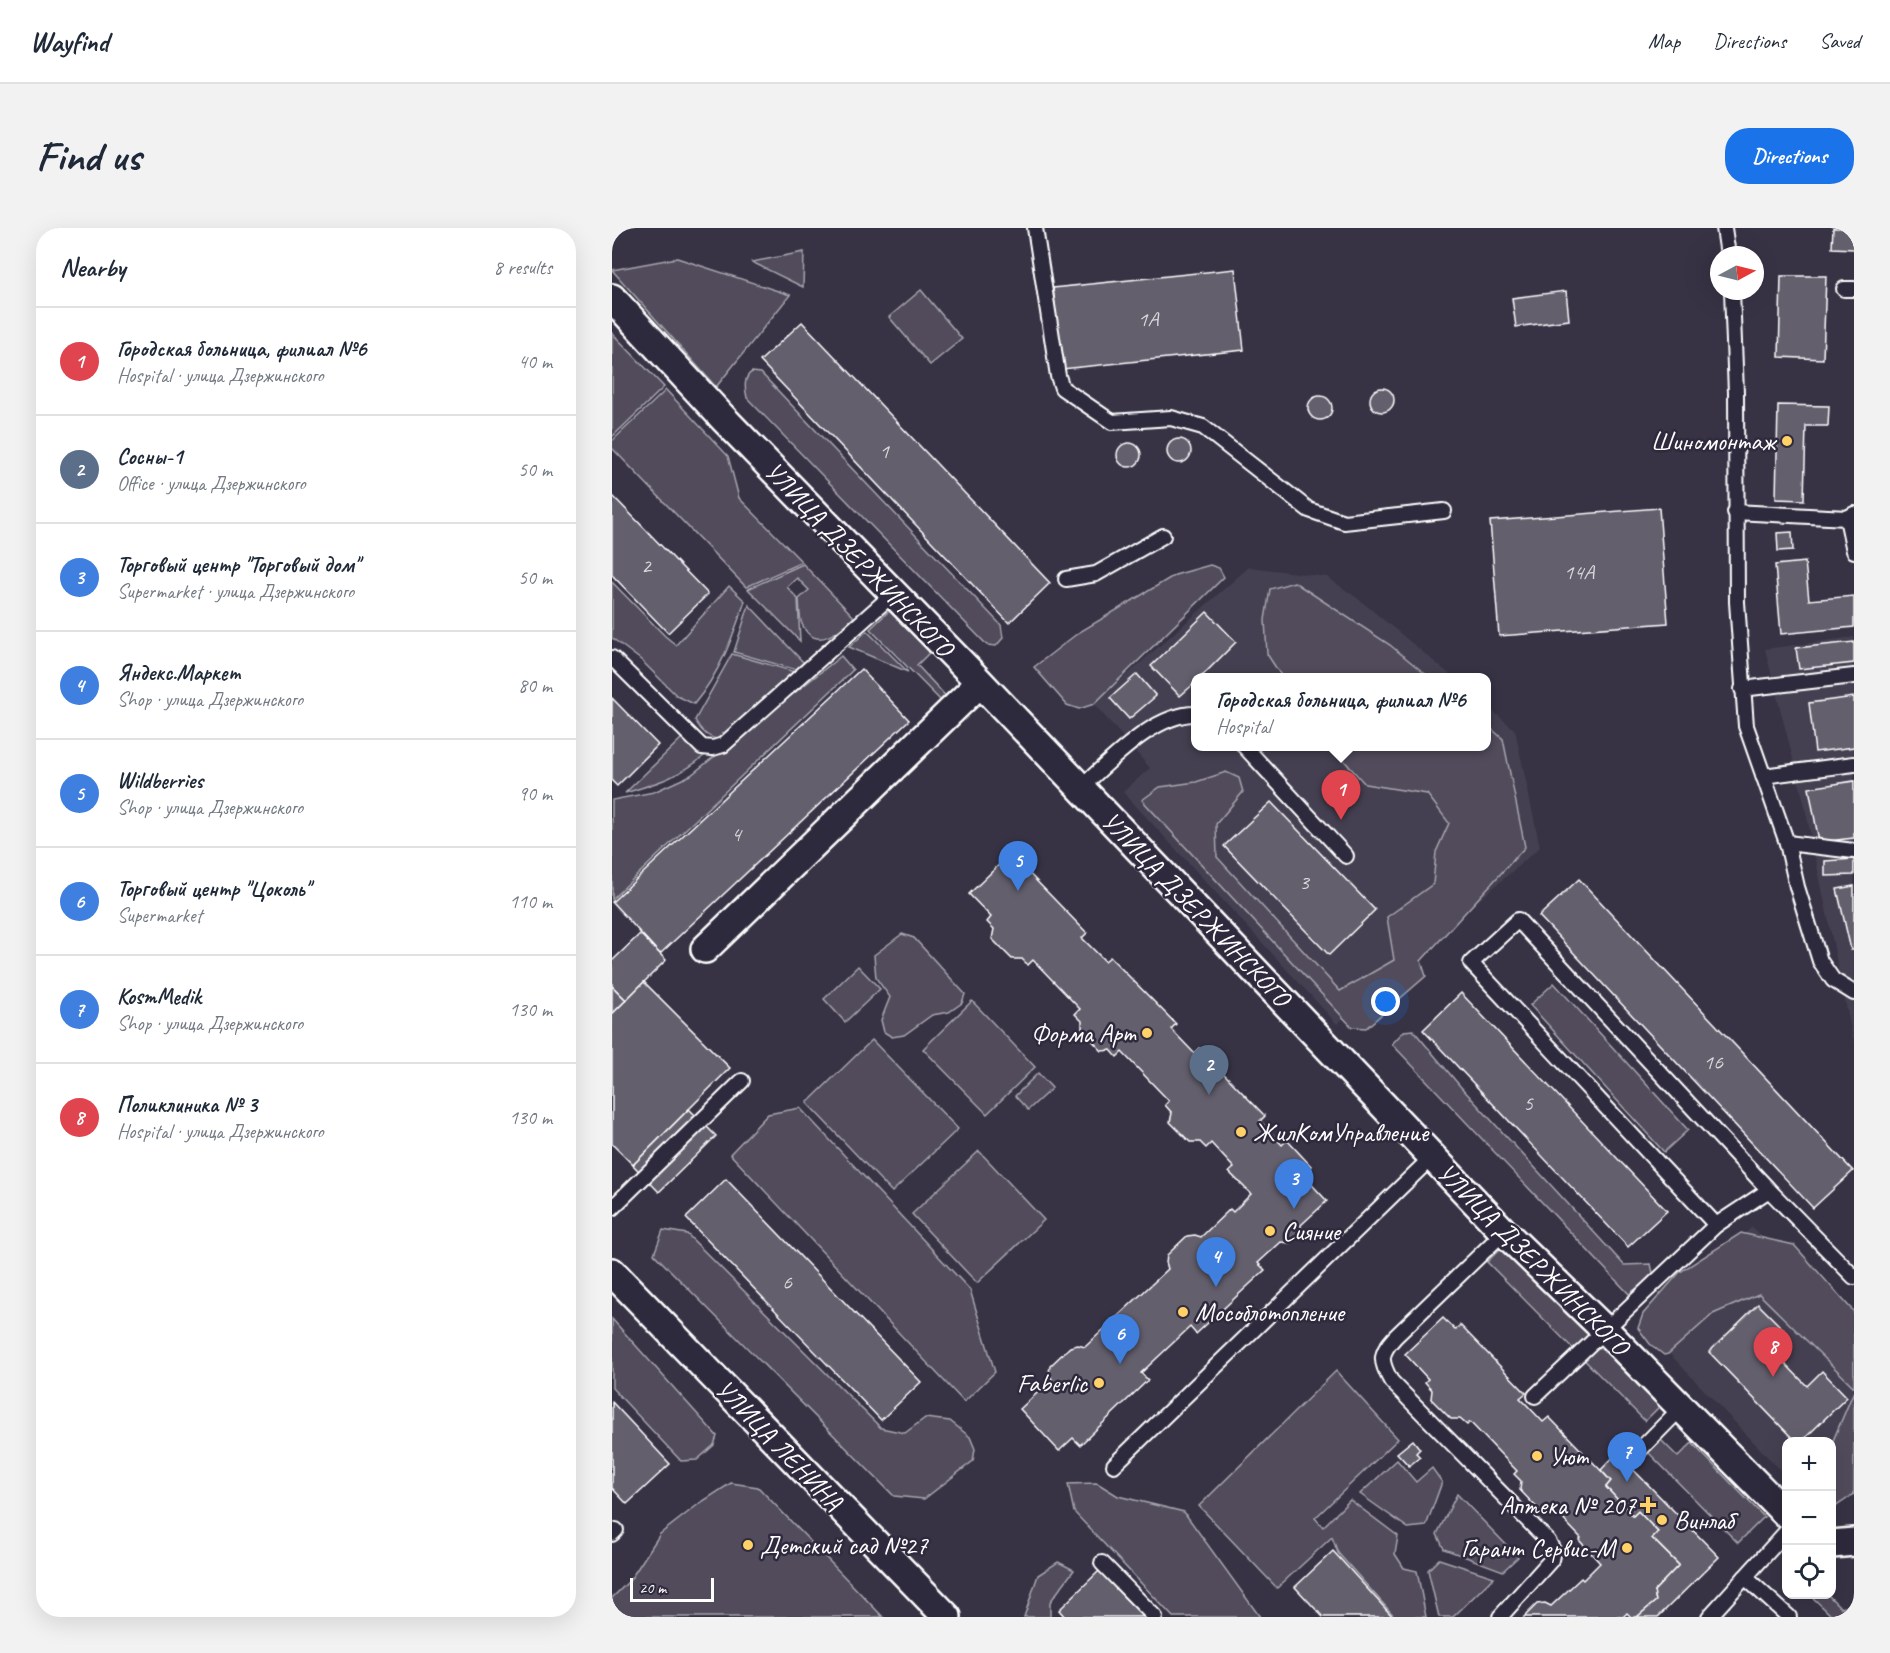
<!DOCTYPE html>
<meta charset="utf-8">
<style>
body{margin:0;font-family:Caveat,sans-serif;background:#f2f2f3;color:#1f2937}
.controls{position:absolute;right:18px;bottom:18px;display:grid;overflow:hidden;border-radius:12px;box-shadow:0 6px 24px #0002}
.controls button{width:54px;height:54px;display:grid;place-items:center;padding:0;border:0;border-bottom:2px solid #e0e1e3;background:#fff;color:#1f2937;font:30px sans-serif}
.compass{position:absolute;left:1098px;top:18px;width:54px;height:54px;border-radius:50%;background:#fff;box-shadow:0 6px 24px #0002;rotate:83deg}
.scale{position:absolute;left:18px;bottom:15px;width:84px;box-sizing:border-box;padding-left:6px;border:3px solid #fff;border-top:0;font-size:16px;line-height:21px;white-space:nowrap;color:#fff;-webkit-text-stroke:4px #2f2a3d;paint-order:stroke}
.you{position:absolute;left:774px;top:774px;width:21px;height:21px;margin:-15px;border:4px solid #fff;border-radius:50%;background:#1a73e8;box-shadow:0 0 0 9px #1a73e833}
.badge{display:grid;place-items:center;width:39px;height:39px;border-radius:50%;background:#1a73e8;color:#fff;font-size:20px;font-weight:700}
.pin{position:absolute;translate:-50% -50px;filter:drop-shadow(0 2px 3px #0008)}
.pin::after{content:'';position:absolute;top:32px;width:21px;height:18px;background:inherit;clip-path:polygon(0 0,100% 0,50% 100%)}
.popup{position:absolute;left:579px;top:445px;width:300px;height:78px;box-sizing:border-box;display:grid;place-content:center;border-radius:12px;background:#fff;filter:drop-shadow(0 2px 4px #0005);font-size:20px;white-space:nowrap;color:#747a83}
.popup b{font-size:22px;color:#1f2937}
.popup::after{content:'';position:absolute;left:50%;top:100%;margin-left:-12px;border:12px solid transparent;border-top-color:#fff}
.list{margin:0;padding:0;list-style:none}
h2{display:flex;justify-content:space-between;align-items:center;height:78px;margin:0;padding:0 24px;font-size:26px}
h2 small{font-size:20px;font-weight:400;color:#747a83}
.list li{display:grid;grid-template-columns:39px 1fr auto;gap:18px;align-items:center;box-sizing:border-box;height:108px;padding:0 24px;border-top:2px solid #e0e1e3}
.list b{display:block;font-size:22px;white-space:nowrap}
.list p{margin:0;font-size:20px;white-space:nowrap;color:#747a83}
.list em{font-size:20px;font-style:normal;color:#747a83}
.icon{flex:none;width:33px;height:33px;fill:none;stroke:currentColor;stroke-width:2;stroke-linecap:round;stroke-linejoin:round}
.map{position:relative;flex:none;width:1242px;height:1389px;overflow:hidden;border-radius:24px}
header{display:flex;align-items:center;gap:36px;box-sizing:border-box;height:84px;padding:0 30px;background:#fff;border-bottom:2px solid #e0e1e3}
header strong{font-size:28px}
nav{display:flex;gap:33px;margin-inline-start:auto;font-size:21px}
.intro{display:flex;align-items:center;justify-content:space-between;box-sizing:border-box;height:144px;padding:0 36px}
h1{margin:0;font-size:42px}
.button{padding:15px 27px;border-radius:24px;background:#1a73e8;color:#fff;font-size:21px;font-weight:700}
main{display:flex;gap:36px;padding:0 36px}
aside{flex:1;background:#fff;border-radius:24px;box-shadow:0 6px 24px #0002}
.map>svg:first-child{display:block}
.built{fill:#444051}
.green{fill:#514c5c;stroke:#a8a6ae;stroke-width:1.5}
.building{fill:#635f6d;stroke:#fff;stroke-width:1.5}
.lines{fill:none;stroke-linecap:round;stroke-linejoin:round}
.lane-casing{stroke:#fff;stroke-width:18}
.street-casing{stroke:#fff;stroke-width:32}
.lane{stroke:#2f2a3d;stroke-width:14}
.street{stroke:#2f2a3d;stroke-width:27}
.poi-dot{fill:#ffd166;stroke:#2f2a3d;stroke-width:2}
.labels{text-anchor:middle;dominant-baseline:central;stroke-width:5;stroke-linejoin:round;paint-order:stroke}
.number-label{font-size:22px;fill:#d8d7da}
.poi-label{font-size:26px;fill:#fff;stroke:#2f2a3d;text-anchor:start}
.street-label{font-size:26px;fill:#fff;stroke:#2f2a3d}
</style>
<header>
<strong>Wayfind</strong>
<nav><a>Map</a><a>Directions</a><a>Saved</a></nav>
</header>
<div class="intro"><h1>Find us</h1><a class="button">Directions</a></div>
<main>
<aside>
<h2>Nearby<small>8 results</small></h2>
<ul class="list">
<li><span class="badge" style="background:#e0444e">1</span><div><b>Городская больница, филиал №6</b><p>Hospital · улица Дзержинского</p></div><em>40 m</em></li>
<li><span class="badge" style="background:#5c6f8a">2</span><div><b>Сосны-1</b><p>Office · улица Дзержинского</p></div><em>50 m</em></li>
<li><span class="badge" style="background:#3f7fe0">3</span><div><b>Торговый центр &quot;Торговый дом&quot;</b><p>Supermarket · улица Дзержинского</p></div><em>50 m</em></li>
<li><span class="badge" style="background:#3f7fe0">4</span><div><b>Яндекс.Маркет</b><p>Shop · улица Дзержинского</p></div><em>80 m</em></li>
<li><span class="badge" style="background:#3f7fe0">5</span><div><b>Wildberries</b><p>Shop · улица Дзержинского</p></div><em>90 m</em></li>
<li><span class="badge" style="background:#3f7fe0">6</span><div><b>Торговый центр &quot;Цоколь&quot;</b><p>Supermarket</p></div><em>110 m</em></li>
<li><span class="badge" style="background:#3f7fe0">7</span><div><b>KosmMedik</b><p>Shop · улица Дзержинского</p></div><em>130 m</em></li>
<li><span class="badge" style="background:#e0444e">8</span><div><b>Поликлиника № 3</b><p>Hospital · улица Дзержинского</p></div><em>130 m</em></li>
</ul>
</aside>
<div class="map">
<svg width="1242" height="1389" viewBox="0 0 1242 1389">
<rect width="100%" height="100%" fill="#373345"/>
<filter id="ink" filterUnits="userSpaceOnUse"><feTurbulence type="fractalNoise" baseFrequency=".0167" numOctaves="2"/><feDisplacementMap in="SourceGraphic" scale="12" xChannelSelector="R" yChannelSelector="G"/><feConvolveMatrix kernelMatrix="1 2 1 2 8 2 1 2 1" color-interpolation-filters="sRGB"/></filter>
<g filter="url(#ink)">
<g class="built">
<path d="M637 339 715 349 745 370 841 449 584 450V518H874L875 478 903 502 928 619 725 796 511 564 538 540 482 476Z"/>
<path d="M1242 409V816L1192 574 1153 421Z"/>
<path d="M1140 999 1242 1106V1192L1219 1213 1174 1214V1248L1034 1101Z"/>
</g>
<g class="green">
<path d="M192 24 191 59 140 34Z"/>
<path d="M65 30 178 67 104 159 0 42Z"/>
<path d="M309 62 350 111 318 137 277 89Z"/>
<path d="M0 105 52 159 0 209Z"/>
<path d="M140 144 149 145 389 397 391 410 384 418 375 417 135 170C133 161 131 149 140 144Z"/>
<path d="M54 162 116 228 127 270 190 334 134 359 0 220V213Z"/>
<path d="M191 336 242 389C228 403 203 425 190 396 187 390 188 379 187 371L197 362 185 350 175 359 186 371 188 413 136 361Z"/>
<path d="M598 337 607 340 612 349 482 476 467 481 455 477 422 439 466 405 563 347Z"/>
<path d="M0 354 53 408 64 417 117 358 133 373C120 411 108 445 82 476L65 468 29 432 0 410Z"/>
<path d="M682 354 778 417 817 449H670L655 426 653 392 658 361Z"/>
<path d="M137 377 192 435 185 442 122 424Z"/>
<path d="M277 383 318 424 305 437 340 475 337 481 258 401Z"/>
<path d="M255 403 296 444 237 419Z"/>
<path d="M120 426 183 444 112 512C97 511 90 505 83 492Z"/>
<path d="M229 428 241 442 0 671V572L42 564 79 547Z"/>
<path d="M875 497 891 511 913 619 809 733 814 748 754 800 740 799 530 572 548 559 584 554 614 544 627 550 631 564 604 596 605 629 728 763 782 732 775 689 821 656 824 624 837 595 815 566 753 556 720 519 874 518Z"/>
<path d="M70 510 93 527C70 548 42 556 13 565Z"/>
<path d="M290 706 302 710 353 766 350 775 337 784 320 787 292 807 280 809 272 804 269 792 278 769 264 750 262 727Z"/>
<path d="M246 738 268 761 233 794 212 771Z"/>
<path d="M942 755 1076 902 1052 924 918 777Z"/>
<path d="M360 773 423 839 375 886 311 821Z"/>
<path d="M801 802 848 858 1012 1037 1039 1036 1041 1045 1034 1053 1017 1066 780 816 792 803Z"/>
<path d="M260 812 346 901 280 964 195 875Z"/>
<path d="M426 845 440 860 416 882 403 868Z"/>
<path d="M188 880 358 1062 383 1144 352 1174 118 926 156 886Z"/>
<path d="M367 923 432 992 365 1055 300 986Z"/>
<path d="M51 1002 75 1006 269 1200 293 1205 313 1190 338 1193 358 1209 363 1221 361 1233 312 1271 282 1268 42 1026Z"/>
<path d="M1129 1005 1182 1017 1242 1084V1159L1147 1066 1101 1086 1056 1126 1052 1127 1038 1116 1026 1100 1031 1086 1068 1044Z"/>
<path d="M891 1018 1048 1178 1033 1193 875 1034Z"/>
<path d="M0 1091 105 1208 102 1217 85 1232 69 1233 0 1160Z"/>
<path d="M724 1143 786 1211 703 1290 711 1299 738 1272 786 1308 783 1326 792 1340 805 1343 814 1389H783L726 1325 720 1309 665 1360 587 1278Z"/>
<path d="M1242 1163V1266L1220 1281V1215Z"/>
<path d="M1049 1212 1066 1229 1080 1215 1152 1289 1126 1315 1036 1224Z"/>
<path d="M785 1232 804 1254 820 1240 830 1254 814 1298 796 1300 748 1266Z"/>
<path d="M119 1255 146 1259 271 1389H0V1370L18 1352 48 1306 88 1275Z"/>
<path d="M485 1255 506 1268 572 1284 648 1389H561L462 1284 456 1256Z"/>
<path d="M845 1266 906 1329 891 1343 832 1321 825 1306Z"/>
<path d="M827 1331 882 1349 841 1389H827L816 1342Z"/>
<path d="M446 1334 462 1342 438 1374V1389H412L426 1347Z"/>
<path d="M1198 1367H1216L1229 1380 1242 1377V1389H1221Z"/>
</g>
<g class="building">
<path d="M1221 0H1242V21L1220 20Z"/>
<path d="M623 41 632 122 450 141 441 60Z"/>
<path d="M1169 48H1214L1211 131 1167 129Z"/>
<path d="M954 63 957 92 904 99 900 70Z"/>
<path d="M190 94 438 355 397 395 148 133Z"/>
<circle cx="770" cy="172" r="12"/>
<circle cx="708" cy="180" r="12"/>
<path d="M1166 177 1217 178 1216 198H1194L1192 272 1164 271Z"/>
<circle cx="567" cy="223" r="12"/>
<circle cx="517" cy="227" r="12"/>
<path d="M0 267 96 366 56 405 0 347Z"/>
<path d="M1047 280 1056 395 887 408 878 293Z"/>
<path d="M1180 304 1181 322 1166 323 1165 305Z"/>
<path d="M1193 334 1197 372 1242 368V399L1169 406 1163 337Z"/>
<path d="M595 384 624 414 588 450H584V454L568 468 539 438Z"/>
<path d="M1242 414V435L1187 441 1184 420Z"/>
<path d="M249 441 297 492 48 726 0 674Z"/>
<path d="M525 446 544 468 517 491 498 470Z"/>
<path d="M1242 469V519L1203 524 1197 475Z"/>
<path d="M0 470 46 517 5 558 0 553Z"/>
<path d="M1242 553V610L1207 614 1197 560Z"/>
<path d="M659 574 763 682 717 727 612 618Z"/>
<path d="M393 631 404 642 409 637 475 705 470 710 493 733 498 729 564 796 559 801 582 825 587 820 653 888 648 893 670 917 675 912 699 938 690 946 715 973 689 997V1005L678 1015 669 1014 646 1035 653 1042 584 1106 578 1099 529 1145 536 1152 468 1217 461 1210 447 1223 408 1181 440 1151 437 1145 438 1138 458 1119 466 1117 473 1119 556 1041 554 1034 555 1027 575 1008 583 1007 589 1009 618 981 621 984 639 966 617 944 622 940 599 915 594 920 588 914H578L558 894 560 885 553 877 557 873 510 824 505 829 499 822 490 823 470 802V793L463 786 468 781 421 732 416 737 410 731H400L380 711 382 701 375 694 379 689 357 666Z"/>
<path d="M1242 631V647L1213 648V633Z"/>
<path d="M967 651 1241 943 1201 980 927 688Z"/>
<path d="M1242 658V722H1239L1225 661Z"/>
<path d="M28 706 54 732 14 772 0 758V733Z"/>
<path d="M32 754 118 840 21 937 0 916V786Z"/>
<path d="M0 758 14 772 0 786Z"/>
<path d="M849 765 1055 983 1016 1019 811 802Z"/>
<path d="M77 881 104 908 47 964 21 937Z"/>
<path d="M114 951 309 1154 269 1192 74 990Z"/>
<path d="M1146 1076 1171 1101 1155 1117 1195 1158 1210 1143 1235 1169 1189 1214H1184L1097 1124Z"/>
<path d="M831 1090 843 1102 848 1097 914 1165 908 1170 914 1176 931 1194 937 1189 999 1253 994 1259 1021 1288 1026 1283 1046 1304 1040 1310 1067 1337 1042 1363 1044 1373 1025 1389H1019L1015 1385 1011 1389H912L925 1376 933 1375 939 1378 969 1350 971 1352 988 1335 967 1312 969 1310 946 1286 944 1289 937 1282 928 1283 908 1262 909 1253 902 1246 905 1243 858 1194 855 1197 848 1191H839L819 1171 820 1162 813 1154 816 1151 793 1126Z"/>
<path d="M0 1174 58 1236 15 1276 0 1260Z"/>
<path d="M801 1212 808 1221 804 1225 808 1229 797 1238 785 1225Z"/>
<path d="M1005 1225 1107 1329 1046 1389H1025L1044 1373 1042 1363 1067 1337 1040 1310 1046 1304 1026 1283 1021 1288 994 1259 999 1253 989 1242Z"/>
<path d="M721 1323 781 1389H711L683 1359Z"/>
<path d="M487 1343 510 1367 532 1389H453L447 1382Z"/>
</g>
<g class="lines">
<g class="lane-casing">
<g id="lane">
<path d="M423 0 446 148 450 160 500 194 559 190 591 199 697 282 732 294 832 283"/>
<path d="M1112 0 1116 27"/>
<path d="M1232 61H1242"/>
<path d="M1120 63 1124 165 1125 374 1134 498 1175 615 1185 659 1208 733 1221 752 1242 765"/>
<path d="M1123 284 1235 290 1242 286"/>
<path d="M1235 290 1242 323"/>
<path d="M454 351 484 346 551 308"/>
<path d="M0 430 90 519 101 520 111 517 281 366"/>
<path d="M1130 461 1242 448"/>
<path d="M632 518 734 628"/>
<path d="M1151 548 1242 536"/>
<path d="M468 560C498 534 542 485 584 486"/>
<path d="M1175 615 1242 623"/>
<path d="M1157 962 1104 997 859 735 906 692 1157 962 1242 1049"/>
<path d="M0 980 130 853"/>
<path d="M923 1168 1104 997"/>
<path d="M1017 1233 1069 1180"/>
<path d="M502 1237 820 929"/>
<path d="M0 1306 4 1302"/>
<path d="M490 1335 543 1389"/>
<path d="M1133 1349 1177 1389"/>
<path d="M888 1389 939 1332 941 1322 936 1313 779 1153C768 1133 767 1126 783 1109L892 1004"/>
<path d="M1097 1389 1174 1304"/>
</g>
</g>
<g class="street-casing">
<g id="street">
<path d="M0 70 111 190 360 446 892 1004 992 1101 1174 1286"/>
<path d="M93 721 368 455"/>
<path d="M0 1044 335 1389"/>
<path d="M1220 1316 1242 1314"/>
</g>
</g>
<use href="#lane" class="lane"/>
<use href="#street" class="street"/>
</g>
</g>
<g class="poi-dot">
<circle cx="1175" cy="213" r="6"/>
<circle cx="535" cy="805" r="6"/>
<circle cx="629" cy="904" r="6"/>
<circle cx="658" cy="1003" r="6"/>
<circle cx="571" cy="1084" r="6"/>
<circle cx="487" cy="1155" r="6"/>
<circle cx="925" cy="1228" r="6"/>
<path d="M1033 1268h6v6h6v6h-6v6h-6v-6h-6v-6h6z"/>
<circle cx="1050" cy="1292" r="6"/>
<circle cx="136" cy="1317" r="6"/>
<circle cx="1015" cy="1320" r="6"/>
</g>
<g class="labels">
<g class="number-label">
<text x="536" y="91">1А</text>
<text x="272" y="223">1</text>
<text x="34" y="338">2</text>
<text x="967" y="344">14А</text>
<text x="124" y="606">4</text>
<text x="692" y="654">3</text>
<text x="1101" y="834">16</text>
<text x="916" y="875">5</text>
<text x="175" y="1054">6</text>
</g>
<g class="poi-label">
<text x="1163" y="213" text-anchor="end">Шиномонтаж</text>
<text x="523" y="805" text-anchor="end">Форма Арт</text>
<text x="641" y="904">ЖилКомУправление</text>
<text x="670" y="1003">Сияние</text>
<text x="583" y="1084">Мособлотопление</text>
<text x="475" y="1155" text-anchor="end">Faberlic</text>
<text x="937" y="1228">Уют</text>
<text x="1024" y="1277" text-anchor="end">Аптека № 207</text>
<text x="1062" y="1292">Винлаб</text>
<text x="148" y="1317">Детский сад №27</text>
<text x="1003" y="1320" text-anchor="end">Гарант Сервис-М</text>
</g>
<g class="street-label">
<text transform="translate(247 331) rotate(46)">УЛИЦА ДЗЕРЖИНСКОГО</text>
<text transform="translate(584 681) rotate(46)">УЛИЦА ДЗЕРЖИНСКОГО</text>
<text transform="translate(921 1031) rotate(45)">УЛИЦА ДЗЕРЖИНСКОГО</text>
<text transform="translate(167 1217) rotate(46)">УЛИЦА ЛЕНИНА</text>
</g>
</g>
</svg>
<div class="controls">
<button>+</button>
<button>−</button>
<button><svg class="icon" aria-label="locate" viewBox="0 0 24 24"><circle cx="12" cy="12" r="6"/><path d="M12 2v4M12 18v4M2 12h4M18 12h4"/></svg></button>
</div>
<svg class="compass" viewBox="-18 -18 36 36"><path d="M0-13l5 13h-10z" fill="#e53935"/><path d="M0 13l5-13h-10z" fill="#747a83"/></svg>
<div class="scale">20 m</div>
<div class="you"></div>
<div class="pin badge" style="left:729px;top:592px;background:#e0444e">1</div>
<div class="popup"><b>Городская больница, филиал №6</b>Hospital</div>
<div class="pin badge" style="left:597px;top:867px;background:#5c6f8a">2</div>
<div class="pin badge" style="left:682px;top:981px;background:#3f7fe0">3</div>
<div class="pin badge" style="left:604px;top:1059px;background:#3f7fe0">4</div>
<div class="pin badge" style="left:406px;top:663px;background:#3f7fe0">5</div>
<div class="pin badge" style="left:508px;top:1136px;background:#3f7fe0">6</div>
<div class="pin badge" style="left:1015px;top:1254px;background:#3f7fe0">7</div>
<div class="pin badge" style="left:1161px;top:1149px;background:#e0444e">8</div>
</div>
</main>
